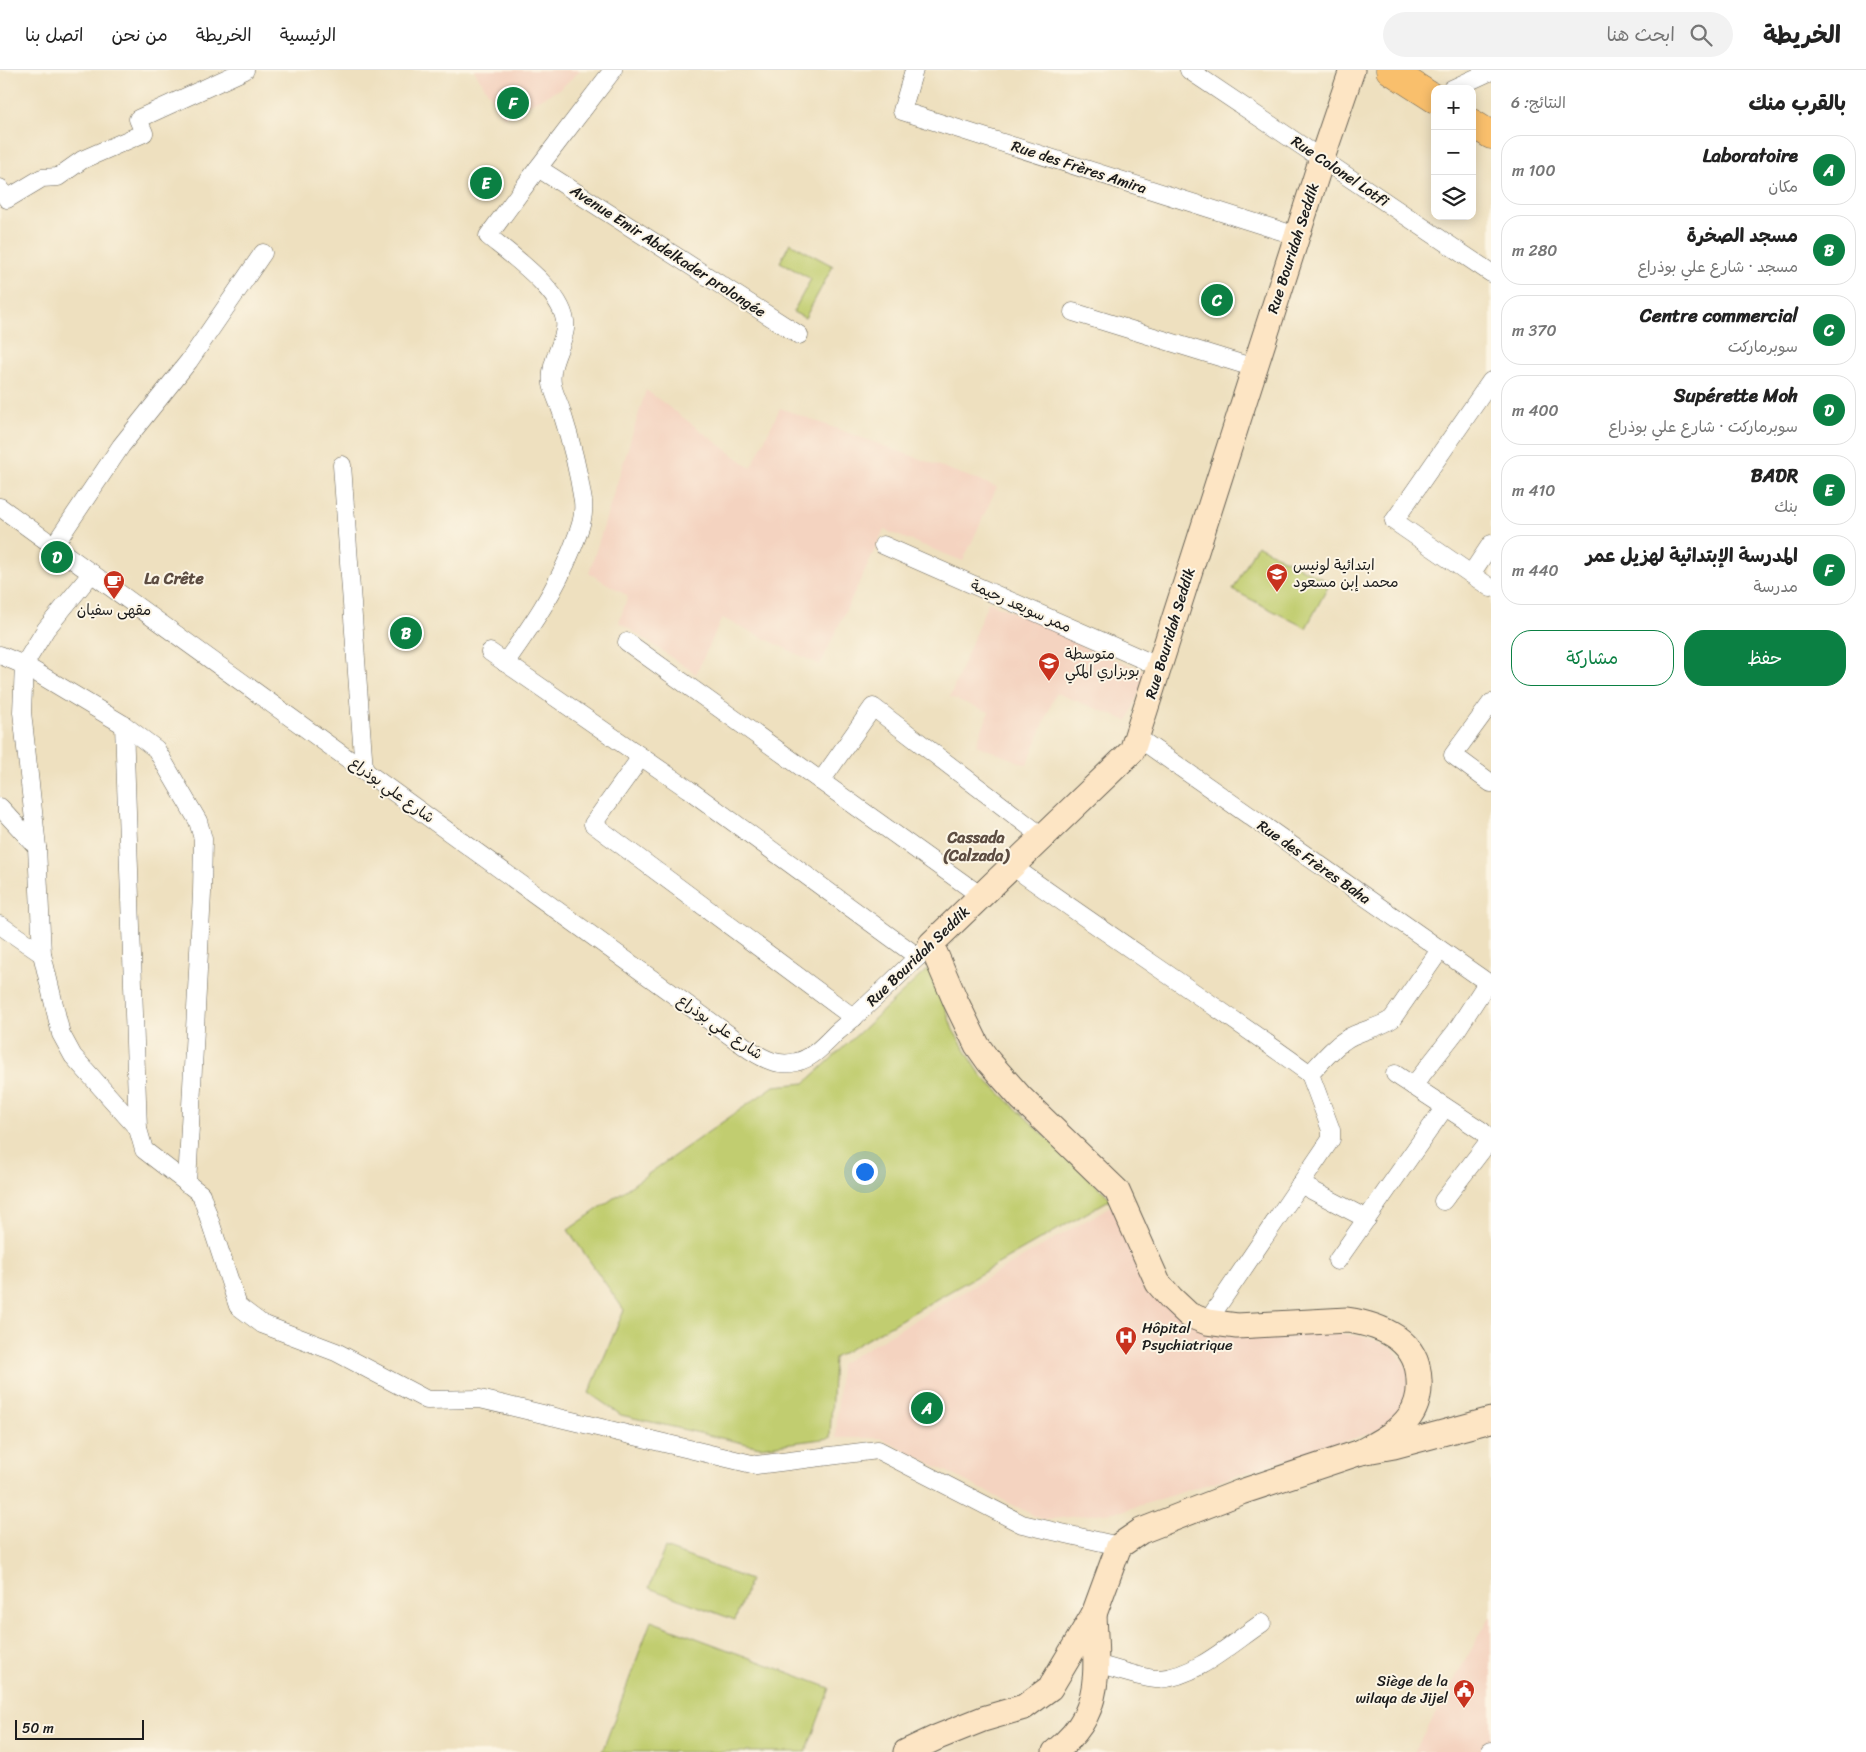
<!DOCTYPE html>
<html lang="ar">
<meta charset="utf-8">
<style>
body{margin:0;font-family:Sriracha,"Playpen Sans Arabic",sans-serif;background:#f2f2f2;color:#222;direction:rtl}
.controls{position:absolute;right:15px;top:15px;display:grid;overflow:hidden;border-radius:10px;box-shadow:0 2px 12px #0003}
.controls button{width:45px;height:45px;display:grid;place-items:center;padding:0;border:0;border-bottom:1px solid #e0e0e0;background:#fff;color:#222;font:25px sans-serif}
.scale{position:absolute;left:15px;bottom:12px;width:129px;box-sizing:border-box;padding-left:5px;border:2px solid #1c1c1c;border-top:0;font-size:14px;line-height:18px;white-space:nowrap;color:#1c1c1c;-webkit-text-stroke:4px #fcf5e5;paint-order:stroke}
.you{position:absolute;left:864px;top:1101px;width:18px;height:18px;margin:-12px;border:4px solid #fff;border-radius:50%;background:#1a73e8;box-shadow:0 0 0 8px #1a73e833}
.badge{display:grid;place-items:center;width:32px;height:32px;border-radius:50%;background:#0b8043;color:#fff;font-size:16px;font-weight:700}
.pin{position:absolute;translate:-50% -50%;border:2px solid #fff;box-shadow:0 1px 5px #0006}
.list{margin:0;padding:0;list-style:none}
h2{display:flex;justify-content:space-between;align-items:center;height:65px;margin:0;padding:0 20px;font-size:21px}
h2 small{font-size:16px;font-weight:400;color:#767676}
.list li{display:grid;grid-template-columns:32px 1fr auto;gap:15px;align-items:center;box-sizing:border-box;height:70px;margin:0 10px 10px;padding:0 10px;border:1px solid #e0e0e0;border-radius:20px}
.list b{display:block;font-size:19px;white-space:nowrap}
.list p{margin:0;font-size:16px;white-space:nowrap;color:#767676}
.list em{font-size:16px;font-style:normal;color:#767676}
.actions{display:flex;gap:10px;padding:15px 20px}
.actions a{flex:1;padding:11px 0;border:1px solid #0b8043;border-radius:20px;text-align:center;font-size:18px;color:#0b8043}
.actions .main{background:#0b8043;color:#fff}
.icon{flex:none;width:28px;height:28px;fill:none;stroke:currentColor;stroke-width:2;stroke-linecap:round;stroke-linejoin:round}
.map{position:relative;flex:none;width:1491px;height:1682px;overflow:hidden;direction:ltr}
header{display:flex;align-items:center;gap:30px;box-sizing:border-box;height:70px;padding:0 25px;background:#fff;border-bottom:1px solid #e0e0e0}
header strong{font-size:24px}
nav{display:flex;gap:28px;margin-inline-start:auto;font-size:18px}
.search{width:350px;height:45px;background:#f2f2f2;display:flex;align-items:center;gap:12px;box-sizing:border-box;padding:0 18px;border-radius:28px;color:#767676;font-size:19px}
main{display:flex}
aside{flex:1;background:#fff}
.map>svg:first-child{display:block}
.built{fill:#f4d3c0}
.green{fill:#c1cd6f;stroke:#6e7446}
.lines{fill:none;stroke-linecap:round;stroke-linejoin:round}
.street-casing{stroke:#666155;stroke-width:19}
.secondary-casing{stroke:#666155;stroke-width:27}
.primary-casing{stroke:#666155;stroke-width:29}
.street{stroke:#fff;stroke-width:18}
.secondary{stroke:#fde5c4;stroke-width:25}
.primary{stroke:#f9bf6c;stroke-width:28}
.labels{text-anchor:middle;dominant-baseline:central;stroke-width:4;stroke-linejoin:round;paint-order:stroke}
.street-label{font-size:15px;fill:#1c1c1c;stroke:#fcf5e5}
.poi-label{font-size:15px;fill:#1c1c1c;stroke:#fcf5e5;text-anchor:start}
.neighbourhood-label{font-size:16px;font-weight:bold;fill:#5d4d42;stroke:#fcf5e5}
</style>
<header>
<strong>الخريطة</strong>
<div class="search"><svg class="icon" aria-label="search" viewBox="0 0 24 24"><circle cx="10" cy="10" r="6"/><path d="M15 15l6 6"/></svg>ابحث هنا</div>
<nav><a>الرئيسية</a><a>الخريطة</a><a>من نحن</a><a>اتصل بنا</a></nav>
</header>
<main>
<aside>
<h2>بالقرب منك<small>النتائج: 6</small></h2>
<ul class="list">
<li><span class="badge">A</span><div><b>Laboratoire</b><p>مكان</p></div><em>100 m</em></li>
<li><span class="badge">B</span><div><b>مسجد الصخرة</b><p>مسجد · شارع علي بوذراع</p></div><em>280 m</em></li>
<li><span class="badge">C</span><div><b>Centre commercial</b><p>سوبرماركت</p></div><em>370 m</em></li>
<li><span class="badge">D</span><div><b>Supérette Moh</b><p>سوبرماركت · شارع علي بوذراع</p></div><em>400 m</em></li>
<li><span class="badge">E</span><div><b>BADR</b><p>بنك</p></div><em>410 m</em></li>
<li><span class="badge">F</span><div><b>المدرسة الإبتدائية لهزيل عمر</b><p>مدرسة</p></div><em>440 m</em></li>
</ul>
<div class="actions"><a class="main">حفظ</a><a>مشاركة</a></div>
</aside>
<div class="map">
<svg width="1491" height="1682" viewBox="0 0 1491 1682">
<rect width="100%" height="100%" fill="#fcf5e5"/>
<filter id="ink" filterUnits="userSpaceOnUse"><feTurbulence type="fractalNoise" baseFrequency=".02" numOctaves="2"/><feDisplacementMap in="SourceGraphic" scale="10" xChannelSelector="R" yChannelSelector="G"/><feConvolveMatrix kernelMatrix="1 2 1 2 8 2 1 2 1" color-interpolation-filters="sRGB"/></filter>
<filter id="wash" filterUnits="userSpaceOnUse"><feTurbulence type="fractalNoise" baseFrequency=".0096" numOctaves="4" result="noise"/><feDisplacementMap in="SourceGraphic" scale="20" xChannelSelector="R" yChannelSelector="G"/><feGaussianBlur stdDeviation="1.12" result="paint"/><feColorMatrix in="noise" values="0 0 0 0 0 0 0 0 0 0 0 0 0 0 0 0 0 1.4 0 .05"/><feComposite in="paint" operator="in"/></filter>
<g filter="url(#wash)">
<rect width="100%" height="100%" fill="#eee0bf"/>
<g class="built">
<path d="M474 0H581L560 19 504 47Z"/>
<path d="M646 320 751 398 780 338 997 417 963 491 884 460 820 595 722 548 696 604 619 552 628 526 589 503Z"/>
<path d="M988 532 1081 568 1079 575 1147 602 1128 651 1056 623 1027 695 976 675 989 642 950 627Z"/>
<path d="M1116 1133 1185 1248 1324 1261 1367 1267 1393 1278 1408 1299 1409 1328 1390 1357 1122 1441 1043 1450 880 1368H836L840 1294Z"/>
<path d="M1491 1545V1682H1414L1462 1596Z"/>
</g>
<g class="green">
<path d="M790 173 833 196 805 248 793 242 811 209 780 192Z"/>
<path d="M1257 475 1330 513 1306 558 1233 520Z"/>
<path d="M931 896 953 960 981 1005 1111 1129 834 1288 830 1368 760 1377 621 1345 589 1323 624 1240 568 1160 774 1016 805 1013Z"/>
<path d="M665 1478 750 1510 735 1550 649 1518Z"/>
<path d="M651 1551 830 1618 806 1682H602Z"/>
</g>
</g>
<g filter="url(#ink)">
<g class="lines">
<g class="street-casing">
<g id="street">
<path d="M914 0 902 41 1297 166"/>
<path d="M1189 0 1491 203"/>
<path d="M1452 19 1491 1"/>
<path d="M538 98 799 265"/>
<path d="M0 118 7 129 42 108 58 107 82 90 144 63 138 49 245 0"/>
<path d="M1073 242 1255 298"/>
<path d="M1491 311 1394 451 1491 518"/>
<path d="M342 395 364 700"/>
<path d="M0 437 750 980C764 989 779 997 796 992 812 989 825 974 836 963 869 935 900 904 931 874"/>
<path d="M883 475 1160 597"/>
<path d="M53 477 121 376 189 291 263 183"/>
<path d="M92 503 46 559 24 595 22 642 37 777 42 884 61 964 73 986 138 1059 144 1080 201 1124 238 1236 262 1254 336 1282 427 1330 480 1329 756 1395 878 1380 1022 1454 1119 1476"/>
<path d="M1471 504 1491 474"/>
<path d="M627 572 981 826"/>
<path d="M490 582 688 719 918 887"/>
<path d="M0 585 24 595 124 655 156 679 198 751 203 769 202 823 187 1114"/>
<path d="M505 593C532 555 555 522 572 479 578 463 585 449 583 431 579 405 570 368 562 343 559 333 554 324 552 314 549 293 562 278 565 259 570 226 511 185 488 166L538 98 613 0"/>
<path d="M1491 633 1453 685 1491 713"/>
<path d="M124 655 138 1059"/>
<path d="M1137 667 1491 915"/>
<path d="M641 687 593 754 854 948"/>
<path d="M821 711 873 637 1043 767"/>
<path d="M0 737 37 777"/>
<path d="M1012 796C1111 867 1212 933 1310 1004"/>
<path d="M0 855 42 884"/>
<path d="M1395 1004 1482 1061 1488 1068 1486 1075 1443 1131"/>
<path d="M1413 1016 1456 961 1487 913"/>
<path d="M1300 1114 1367 1149"/>
<path d="M1337 1191 1445 1037"/>
<path d="M1207 1252 1331 1069V1060L1310 1004C1322 991 1333 977 1348 968 1362 960 1379 958 1392 949L1440 880"/>
<path d="M1096 1594C1110 1597 1146 1610 1159 1609 1196 1607 1232 1573 1262 1553"/>
<path d="M1490 1682 1491 1681"/>
</g>
</g>
<g class="secondary-casing">
<g id="secondary">
<path d="M1352 0 1322 88 1132 681 931 874 956 932 977 975 989 992 1021 1028 1117 1121 1158 1213 1171 1228 1189 1245 1207 1252 1237 1256 1347 1250C1381 1255 1418 1270 1419 1310 1420 1322 1417 1336 1410 1346 1398 1363 1379 1372 1361 1382"/>
<path d="M906 1682 938 1667 983 1649 1024 1637 1050 1618 1094 1544 1119 1476 1141 1461 1241 1422 1361 1382 1394 1376 1491 1350"/>
<path d="M1055 1682C1067 1672 1078 1661 1085 1647 1101 1616 1095 1577 1094 1544"/>
</g>
</g>
<g class="primary-casing">
<g id="primary">
<path d="M1390 0 1435 29"/>
<path d="M1472 53 1491 65"/>
</g>
</g>
<use href="#street" class="street"/>
<use href="#secondary" class="secondary"/>
<use href="#primary" class="primary"/>
</g>
</g>
<defs>
<g id="school-pin" transform="scale(1.125)"><path d="M0 17L-7.5 6A9.5 9.5 0 1 1 7.5 6Z" fill="#c8321e" stroke="#fcf5e5"/><path d="M0-5L7-2L0 1L-7-2ZM-4 1L0 2.5L4 1V4Q0 6-4 4Z" fill="#fff"/></g>
<g id="cafe-pin" transform="scale(1.125)"><path d="M0 17L-7.5 6A9.5 9.5 0 1 1 7.5 6Z" fill="#c8321e" stroke="#fcf5e5"/><path d="M-5.5-4.5H6V0H3Q3 3.5 0 3.5H-2.5Q-5.5 3.5-5.5 0ZM3-3.2v2h1.7v-2ZM-6 4.5H4V6H-6Z" fill="#fff"/></g>
<g id="hospital-pin" transform="scale(1.125)"><path d="M0 17L-7.5 6A9.5 9.5 0 1 1 7.5 6Z" fill="#c8321e" stroke="#fcf5e5"/><path d="M-5-5h3v3.5h4V-5h3V5h-3V1.5h-4V5h-3Z" fill="#fff"/></g>
<g id="civic-pin" transform="scale(1.125)"><path d="M0 17L-7.5 6A9.5 9.5 0 1 1 7.5 6Z" fill="#c8321e" stroke="#fcf5e5"/><path d="M-.6-6.5H3V-4.5H.6V-3L4-1V1h2V6H-6V1h2V-1L-.6-3ZM-1.2 2.5V6h2.4V2.5Z" fill="#fff"/></g>
</defs>
<g fill-rule="evenodd">
<use href="#school-pin" x="1277" y="504"/>
<use href="#cafe-pin" x="114" y="511"/>
<use href="#school-pin" x="1049" y="593"/>
<use href="#hospital-pin" x="1126" y="1267"/>
<use href="#civic-pin" x="1464" y="1620"/>
</g>
<g class="labels">
<g class="street-label">
<text transform="translate(1079 97) rotate(18)">Rue des Frères Amira</text>
<text transform="translate(1340 101) rotate(34)">Rue Colonel Lotfi</text>
<text transform="translate(1293 178) rotate(-72)">Rue Bouridah Seddik</text>
<text transform="translate(668 181) rotate(33)">Avenue Emir Abdelkader prolongée</text>
<text transform="translate(1021 536) rotate(24)">ممر سويعد رحيمة</text>
<text transform="translate(1170 563) rotate(-73)">Rue Bouridah Seddik</text>
<text transform="translate(392 720) rotate(36)">شارع علي بوذراع</text>
<text transform="translate(1314 792) rotate(35)">Rue des Frères Baha</text>
<text transform="translate(918 886) rotate(-44)">Rue Bouridah Seddik</text>
<text transform="translate(720 957) rotate(35)">شارع علي بوذراع</text>
</g>
<g class="poi-label">
<text x="1293" y="495">ابتدائية لونيس<tspan x="1293" dy="17">محمد إبن مسعود</tspan></text>
<text x="114" y="540" text-anchor="middle">مقهى سفيان</text>
<text x="1065" y="584">متوسطة<tspan x="1065" dy="17">بوبزاري المكي</tspan></text>
<text x="1142" y="1258">Hôpital<tspan x="1142" dy="17">Psychiatrique</tspan></text>
<text x="1448" y="1611" text-anchor="end">Siège de la<tspan x="1448" dy="17">wilaya de Jijel</tspan></text>
</g>
<g class="neighbourhood-label">
<text x="174" y="508">La Crête</text>
<text x="976" y="767">Cassada<tspan x="976" dy="18">(Calzada)</tspan></text>
</g>
</g>
</svg>
<div class="controls">
<button>+</button>
<button>−</button>
<button><svg class="icon" aria-label="layers" viewBox="0 0 24 24"><path d="M12 4l9 5-9 5-9-5zM3 14l9 5 9-5"/></svg></button>
</div>
<div class="scale">50 m</div>
<div class="you"></div>
<div class="pin badge" style="left:927px;top:1338px">A</div>
<div class="pin badge" style="left:406px;top:563px">B</div>
<div class="pin badge" style="left:1217px;top:230px">C</div>
<div class="pin badge" style="left:57px;top:487px">D</div>
<div class="pin badge" style="left:486px;top:113px">E</div>
<div class="pin badge" style="left:513px;top:33px">F</div>
</div>
</main>
